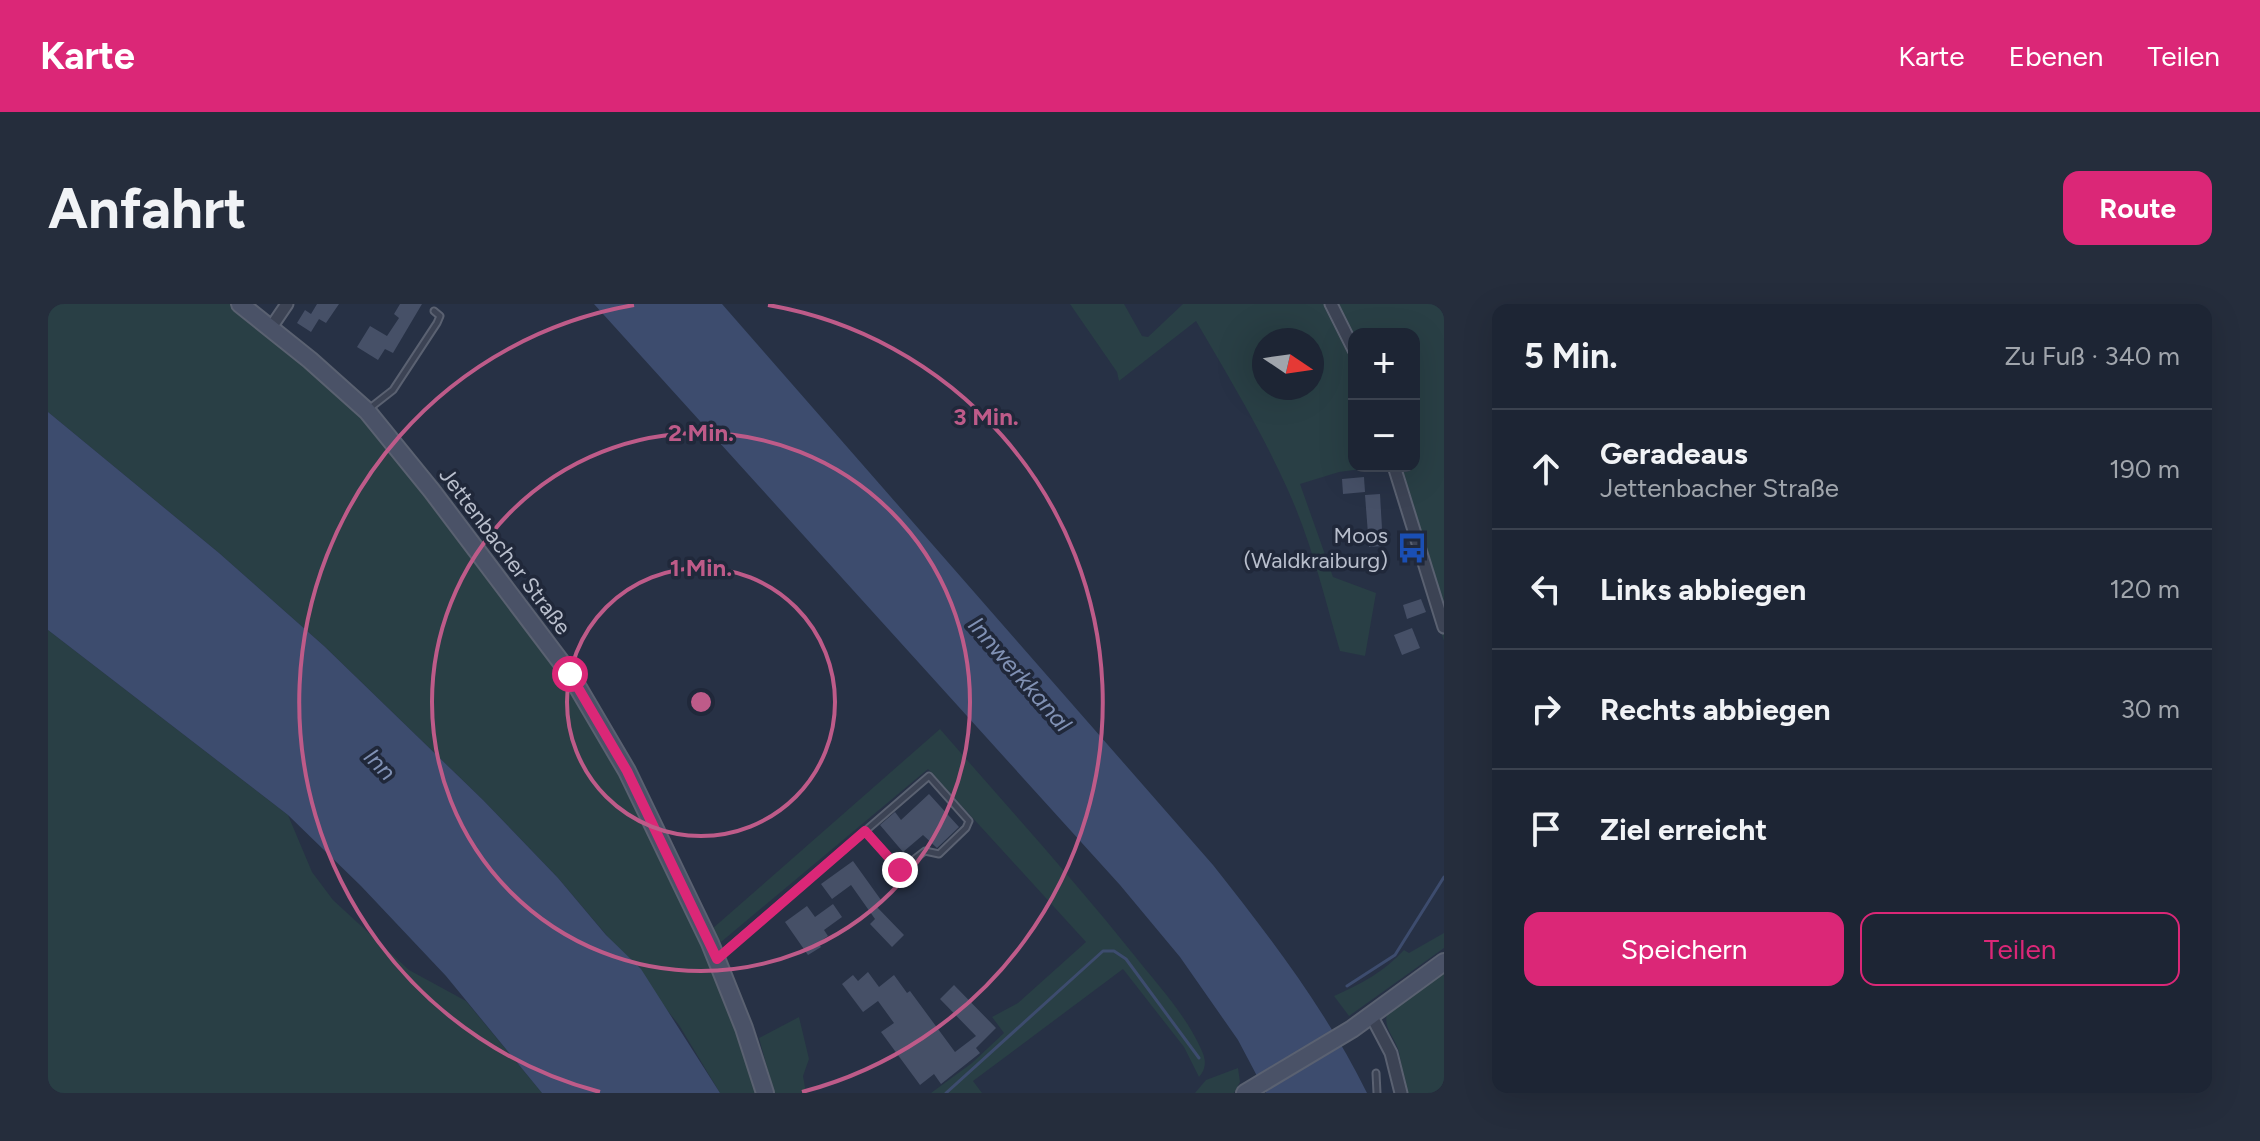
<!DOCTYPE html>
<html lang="de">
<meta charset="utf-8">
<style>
body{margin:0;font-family:Figtree,sans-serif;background:#252d3c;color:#f1f3f6}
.controls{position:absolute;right:24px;top:24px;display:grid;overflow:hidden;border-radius:16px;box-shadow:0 8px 32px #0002}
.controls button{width:72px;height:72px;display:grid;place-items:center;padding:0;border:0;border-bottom:2px solid #3b424f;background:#1d2534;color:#f1f3f6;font:40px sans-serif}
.compass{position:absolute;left:1204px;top:24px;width:72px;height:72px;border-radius:50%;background:#1d2534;box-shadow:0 8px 32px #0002;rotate:103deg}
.stop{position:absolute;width:24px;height:24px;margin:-18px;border:6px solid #db2777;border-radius:50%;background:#fff}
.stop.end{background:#db2777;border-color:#fff;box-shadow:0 2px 8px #0008}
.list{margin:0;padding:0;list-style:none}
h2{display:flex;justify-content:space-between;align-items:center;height:104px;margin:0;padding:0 32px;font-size:34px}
h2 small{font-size:26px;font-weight:400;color:#a0a5ac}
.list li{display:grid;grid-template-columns:52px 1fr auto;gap:24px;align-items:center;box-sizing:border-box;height:120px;padding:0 32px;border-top:2px solid #3b424f}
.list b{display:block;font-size:30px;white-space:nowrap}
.list p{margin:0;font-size:26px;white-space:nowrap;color:#a0a5ac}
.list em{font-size:26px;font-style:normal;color:#a0a5ac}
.actions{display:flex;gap:16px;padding:24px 32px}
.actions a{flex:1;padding:18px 0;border:2px solid #db2777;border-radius:16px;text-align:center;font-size:28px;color:#db2777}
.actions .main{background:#db2777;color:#fff}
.icon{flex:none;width:44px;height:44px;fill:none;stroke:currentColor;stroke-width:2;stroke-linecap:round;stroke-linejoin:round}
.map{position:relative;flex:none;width:1396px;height:789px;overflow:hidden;border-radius:16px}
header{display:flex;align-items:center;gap:48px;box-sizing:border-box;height:112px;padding:0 40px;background:#db2777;color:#fff}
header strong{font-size:38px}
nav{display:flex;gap:44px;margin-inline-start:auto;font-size:28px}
.intro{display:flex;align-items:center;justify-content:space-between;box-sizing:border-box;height:192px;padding:0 48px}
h1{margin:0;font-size:56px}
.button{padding:20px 36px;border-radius:16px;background:#db2777;color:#fff;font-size:28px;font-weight:700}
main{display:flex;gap:48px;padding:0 48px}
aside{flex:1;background:#1d2534;border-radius:16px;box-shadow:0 8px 32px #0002}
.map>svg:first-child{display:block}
.green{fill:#293f45;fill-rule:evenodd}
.water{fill:#3d4c6e}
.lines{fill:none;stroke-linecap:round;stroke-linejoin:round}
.stream{stroke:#3d4c6e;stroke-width:3}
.building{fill:#465067}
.lane-casing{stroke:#5a6171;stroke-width:9}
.street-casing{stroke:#5a6171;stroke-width:15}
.secondary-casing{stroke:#5a6171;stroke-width:20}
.lane{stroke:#3c4354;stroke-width:5}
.street{stroke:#3c4354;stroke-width:11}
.secondary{stroke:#4a5267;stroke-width:16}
.route{stroke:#db2777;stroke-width:10}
.ring{fill:none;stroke:#be5b89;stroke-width:4}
.labels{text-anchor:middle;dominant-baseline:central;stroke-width:7;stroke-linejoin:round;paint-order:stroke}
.poi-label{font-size:22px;fill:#b9bfcd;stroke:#20283a;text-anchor:end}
.street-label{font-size:22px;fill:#b9bfcd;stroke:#20283a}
.water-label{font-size:24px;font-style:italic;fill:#8091b4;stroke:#20283a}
.centre{fill:#be5b89;stroke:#20283a;stroke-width:4}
.ring-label{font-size:24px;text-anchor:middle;font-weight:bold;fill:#be5b89;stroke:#20283a;stroke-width:7;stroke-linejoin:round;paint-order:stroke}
</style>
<header>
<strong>Karte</strong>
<nav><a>Karte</a><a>Ebenen</a><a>Teilen</a></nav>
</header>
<div class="intro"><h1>Anfahrt</h1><a class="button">Route</a></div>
<main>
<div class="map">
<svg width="1396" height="789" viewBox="0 0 1396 789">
<rect width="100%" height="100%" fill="#273145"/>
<g class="green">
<path d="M0 0H182L267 67 323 119 518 377 565 453 651 630 680 700 710 789H672L631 721 566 640 510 574 435 496 276 342 171 249 0 108Z"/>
<path d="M1022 0H1076L1094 32 1100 33 1135 0H1278L1306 55V162H1336L1291 168 1252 180 1285 273 1328 289 1317 352 1292 347C1276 292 1263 236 1239 184 1213 126 1180 72 1148 17L1071 77 1069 68ZM1216 36H1264V84H1216Z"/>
<path d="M1289 0H1396V337L1388 313 1368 216 1352 162H1366V30H1306V34Z"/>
<path d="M0 326 240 511 264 568 285 596 361 666 418 697 494 789H0Z"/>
<path d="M892 425C957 500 1024 573 1086 651 1109 680 1138 711 1153 745 1158 755 1159 764 1151 773L1136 743 1075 665 925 777 934 789H883L924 759 956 729 944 713 970 699 1038 638 880 465 673 638 664 625Z"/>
<path d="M1396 629V644L1301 712 1286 692C1313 680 1336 668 1356 646L1361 649Z"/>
<path d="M1396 665V789H1358C1355 776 1354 761 1351 748 1347 732 1331 721 1342 704Z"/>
<path d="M751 713 761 755 755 772 758 789H726L711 734Z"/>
<path d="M1190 764 1192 778 1186 789H1147L1158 776Z"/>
</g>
<g class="water">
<path d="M546 0H674L1165 561C1222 633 1278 706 1319 789H1218L1190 736 1132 653 1072 581Z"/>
<path d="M0 108 171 249 276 342 435 496 510 574 558 631 593 665 672 789H494L398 672 313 582 240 511 0 326Z"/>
</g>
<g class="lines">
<g class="stream">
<path d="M1299 682 1347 651 1396 573"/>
<path d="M898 789 1055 647H1066L1078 655 1151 754"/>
</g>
</g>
<g class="building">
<path d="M269 0H291L278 19 271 15 263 28 249 19 257 6 263 10Z"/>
<path d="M352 0H374L345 49 337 45 330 56 309 43 322 22 339 32 351 14 346 10Z"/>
<path d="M1316 173 1317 188 1295 190 1294 175Z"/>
<path d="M1332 190 1335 242 1321 243 1317 191Z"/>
<path d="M1373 295 1378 308 1359 315 1355 301Z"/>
<path d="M1364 324 1372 344 1354 351 1346 331Z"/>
<path d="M881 490 911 523 889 544 875 531 855 548 832 521 847 508 853 516Z"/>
<path d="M805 557 833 596 827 601 856 631 844 643 822 620 827 615 803 581 784 595 773 580Z"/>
<path d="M785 600 794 613 776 626 780 632 770 639 773 643 760 651 737 618 759 602 767 613Z"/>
<path d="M820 668 831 683 846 671 859 689 862 687 907 748 928 732 892 695 906 681 948 724 928 744 932 749 893 780 886 770 872 781 833 728 846 719 830 697 815 708 794 680 805 671 810 677Z"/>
</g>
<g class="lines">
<g class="lane-casing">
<g id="lane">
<path d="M322 104 345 86 389 19 392 12 386 7"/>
<path d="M672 652 881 472 921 517 918 524 891 550 877 547 852 566 817 527"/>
<path d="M1328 769 1329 789"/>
</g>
</g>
<g class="street-casing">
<g id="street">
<path d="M1283 0 1306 46"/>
<path d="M222 25 239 0"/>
<path d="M1346 162 1396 323"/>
<path d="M1323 711 1343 749 1353 789"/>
</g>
</g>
<g class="secondary-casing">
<g id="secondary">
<path d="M192 0 262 56 319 107 384 187 522 370 579 467 662 639 696 724 717 789"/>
<path d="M1197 789 1304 725 1396 658"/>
</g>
</g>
<use href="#lane" class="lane"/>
<use href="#street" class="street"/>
<use href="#secondary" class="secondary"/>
</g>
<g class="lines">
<path class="route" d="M522 370 579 467 669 655 817 527 852 566"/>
</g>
<g class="ring">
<circle cx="653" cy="398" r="134"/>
<circle cx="653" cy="398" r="269"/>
<path d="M552 788A403 403 0 0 1 586 1M720 1A403 403 0 0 1 754 788"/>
</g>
<defs>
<g id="bus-bare" transform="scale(2.4)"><path d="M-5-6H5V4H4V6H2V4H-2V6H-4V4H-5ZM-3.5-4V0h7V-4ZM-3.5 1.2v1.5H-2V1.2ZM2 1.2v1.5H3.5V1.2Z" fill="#1a4fb4" stroke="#20283a" stroke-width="2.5" paint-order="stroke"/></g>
</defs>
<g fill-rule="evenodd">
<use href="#bus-bare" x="1364" y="244"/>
</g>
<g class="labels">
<g class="poi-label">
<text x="1340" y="231">Moos<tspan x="1340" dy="25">(Waldkraiburg)</tspan></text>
</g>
<g class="street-label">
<text transform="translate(457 247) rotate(53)">Jettenbacher Straße</text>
</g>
<g class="water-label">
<text transform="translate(972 370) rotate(49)">Innwerkkanal</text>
<text transform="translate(332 460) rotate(46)">Inn</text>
</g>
</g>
<circle cx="653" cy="398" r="12" class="centre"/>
<g class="ring-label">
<text x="938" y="121">3 Min.</text>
<text x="653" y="137">2 Min.</text>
<text x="653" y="272">1 Min.</text>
</g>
</svg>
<div class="controls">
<button>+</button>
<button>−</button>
</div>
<svg class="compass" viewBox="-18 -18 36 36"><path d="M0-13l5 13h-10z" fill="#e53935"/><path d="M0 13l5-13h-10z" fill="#a0a5ac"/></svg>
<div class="stop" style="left:522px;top:370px"></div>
<div class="stop end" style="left:852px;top:566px"></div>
</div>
<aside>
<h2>5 Min.<small>Zu Fuß · 340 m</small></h2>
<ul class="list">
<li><svg class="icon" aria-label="ahead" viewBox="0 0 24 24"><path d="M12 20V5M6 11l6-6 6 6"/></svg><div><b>Geradeaus</b><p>Jettenbacher Straße</p></div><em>190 m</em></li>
<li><svg class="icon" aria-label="left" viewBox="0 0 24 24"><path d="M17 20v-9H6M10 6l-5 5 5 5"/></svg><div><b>Links abbiegen</b></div><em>120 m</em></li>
<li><svg class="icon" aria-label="right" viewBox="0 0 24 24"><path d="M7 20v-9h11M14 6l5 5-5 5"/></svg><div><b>Rechts abbiegen</b></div><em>30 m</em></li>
<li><svg class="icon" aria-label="arrive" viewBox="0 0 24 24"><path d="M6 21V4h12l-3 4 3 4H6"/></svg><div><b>Ziel erreicht</b></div></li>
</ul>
<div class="actions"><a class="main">Speichern</a><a>Teilen</a></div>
</aside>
</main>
